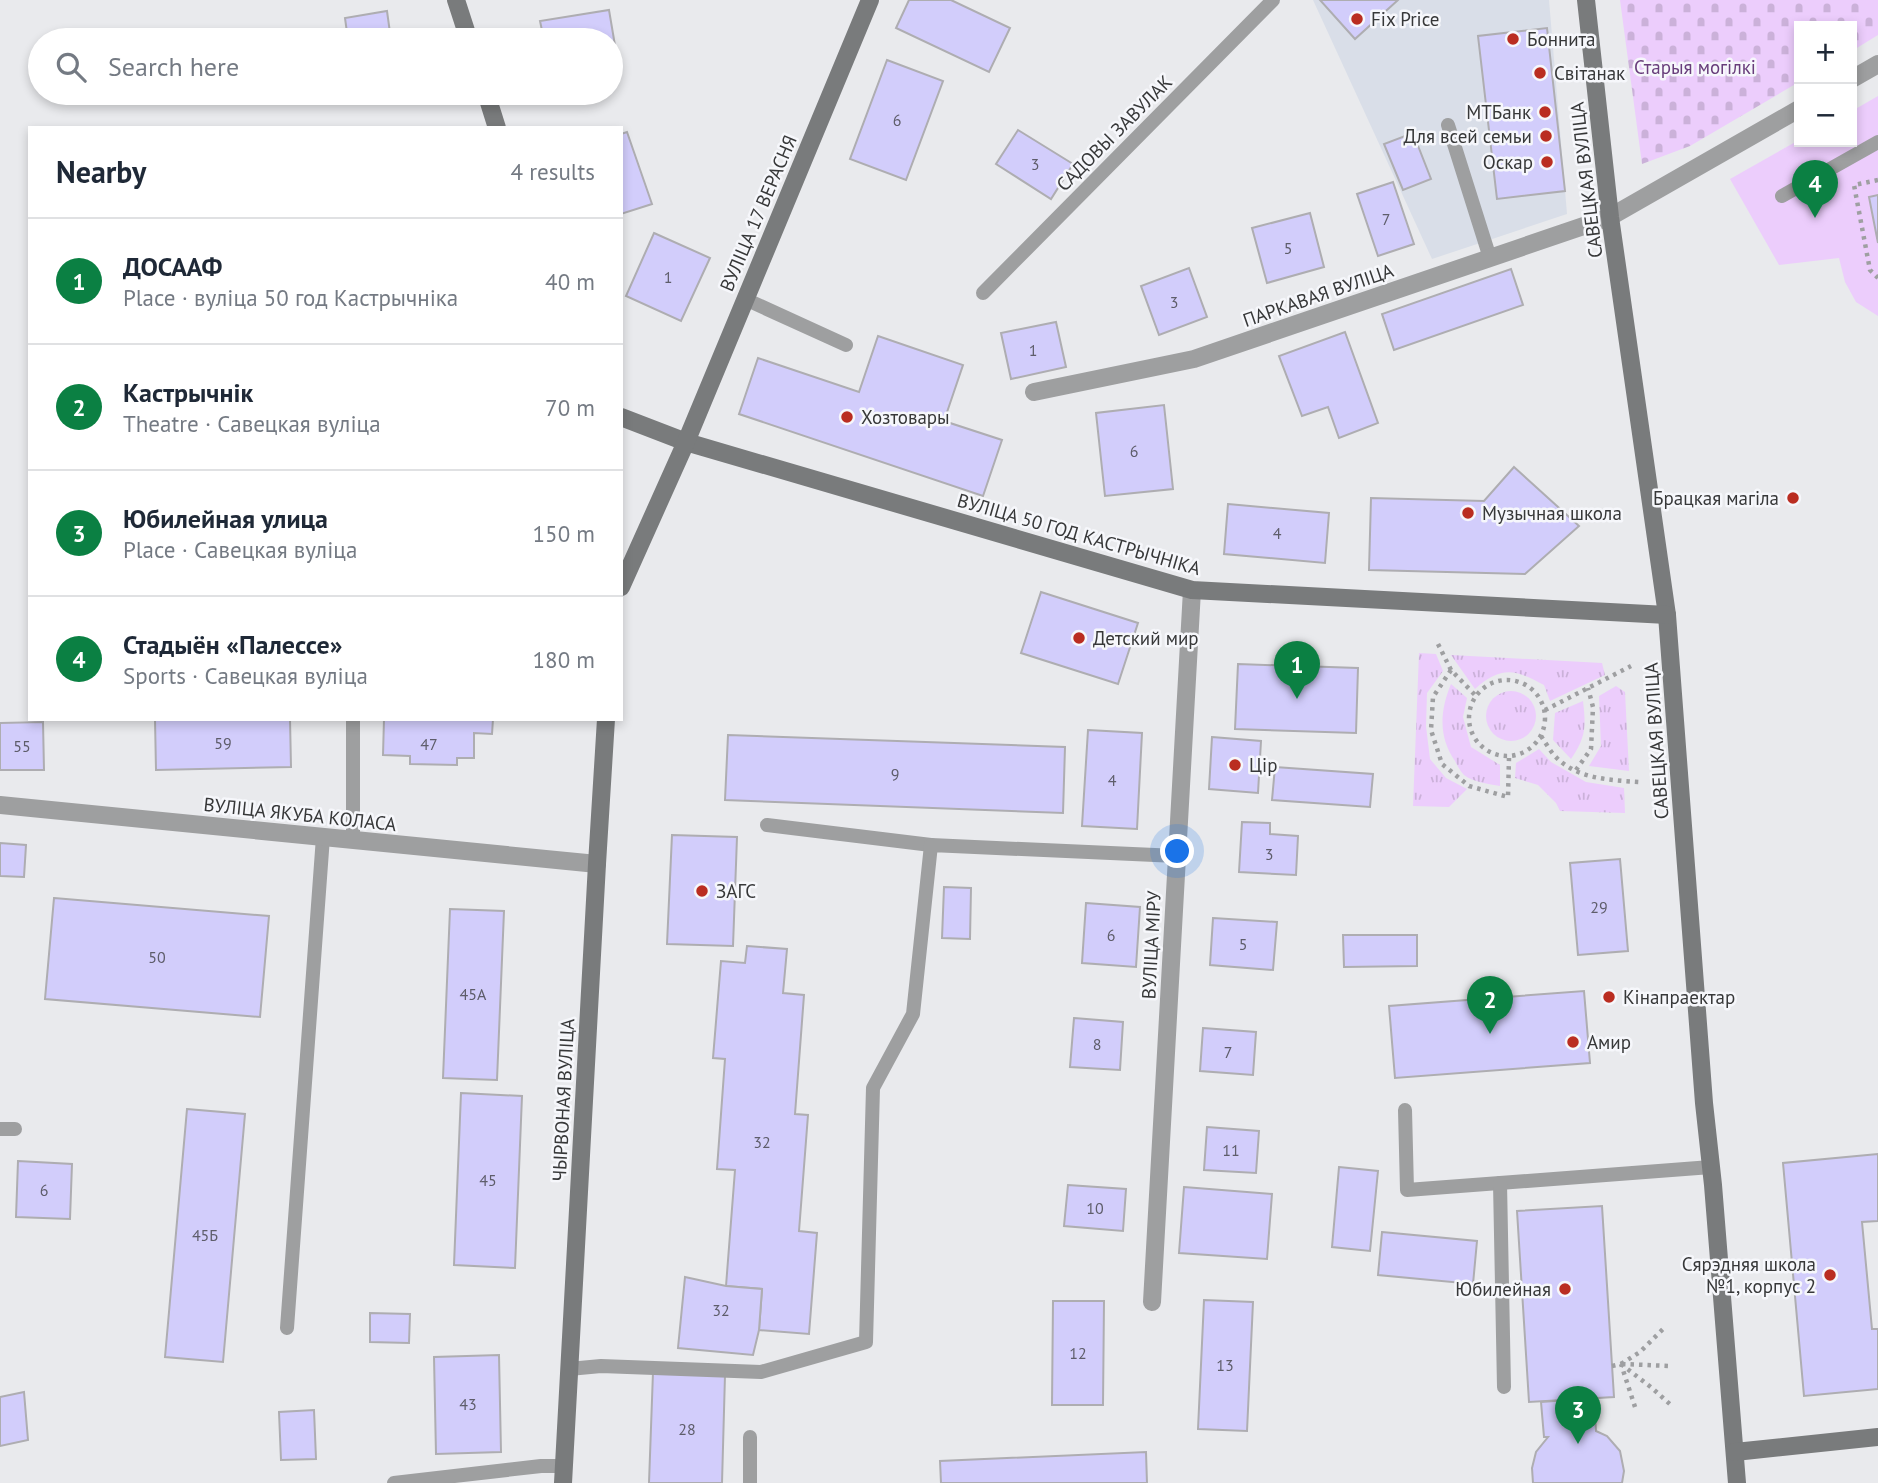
<!DOCTYPE html>
<meta charset="utf-8">
<style>
body{margin:0;font-family:"PT Sans",sans-serif;background:#f6f6f7;color:#1f2937}
.controls{position:absolute;right:21px;top:21px;display:grid;overflow:hidden;border-radius:0px;box-shadow:0 4px 10px #0003}
.controls button{width:63px;height:63px;display:grid;place-items:center;padding:0;border:0;border-bottom:2px solid #e0e1e3;background:#fff;color:#1f2937;font:35px sans-serif}
.you{position:absolute;left:1178px;top:852px;width:24px;height:24px;margin:-18px;border:5px solid #fff;border-radius:50%;background:#1a73e8;box-shadow:0 0 0 10px #1a73e833}
.badge{display:grid;place-items:center;width:46px;height:46px;border-radius:50%;background:#0b8043;color:#fff;font-size:23px;font-weight:700}
.pin{position:absolute;translate:-50% -58px;filter:drop-shadow(0 2px 4px #0008)}
.pin::after{content:'';position:absolute;top:37px;width:24px;height:21px;background:inherit;clip-path:polygon(0 0,100% 0,50% 100%)}
.list{margin:0;padding:0;list-style:none}
h2{display:flex;justify-content:space-between;align-items:center;height:91px;margin:0;padding:0 28px;font-size:30px}
h2 small{font-size:23px;font-weight:400;color:#747a83}
.list li{display:grid;grid-template-columns:46px 1fr auto;gap:21px;align-items:center;box-sizing:border-box;height:126px;padding:0 28px;border-top:2px solid #e0e1e3}
.list b{display:block;font-size:26px;white-space:nowrap}
.list p{margin:0;font-size:23px;white-space:nowrap;color:#747a83}
.list em{font-size:23px;font-style:normal;color:#747a83}
.icon{flex:none;width:38px;height:38px;fill:none;stroke:currentColor;stroke-width:2;stroke-linecap:round;stroke-linejoin:round}
.map{position:relative;flex:none;width:1878px;height:1483px;overflow:hidden}
.search{position:absolute;background:#fff;box-shadow:0 4px 10px #0003;left:28px;top:28px;width:595px;height:77px;display:flex;align-items:center;gap:18px;box-sizing:border-box;padding:0 24px;border-radius:38px;color:#747a83;font-size:26px}
.panel{position:absolute;background:#fff;box-shadow:0 4px 10px #0003;left:28px;top:126px;width:595px;height:595px;border-radius:0px}
.map>svg:first-child{display:block}
.built{fill:#d9dee8}
.grass{fill:url(#grass-tufts)}
.cemetery{fill:url(#cemetery-stones)}
.garden{fill:#eccdfc}
.building{fill:#d2cdfb;stroke:#aeadb1;stroke-width:2}
.lines{fill:none;stroke-linecap:round;stroke-linejoin:round}
.path{stroke:#9e9fa1;stroke-width:4.5;stroke-dasharray:3.5 5;stroke-linecap:butt}
.lane{stroke:#9e9fa0;stroke-width:14}
.street{stroke:#9e9fa0;stroke-width:18}
.secondary{stroke:#797b7c;stroke-width:18}
.poi-dot{fill:#ba2d21;stroke:#f6f7fb;stroke-width:2.5}
.labels{text-anchor:middle;dominant-baseline:central;stroke-width:5;stroke-linejoin:round;paint-order:stroke}
.number-label{font-size:16px;fill:#5e5d6a}
.poi-label{font-size:19px;fill:#373839;stroke:#f6f7fb;text-anchor:start}
.park-label{font-size:19px;fill:#683d7b;stroke:#f6f7fb}
.street-label{font-size:19px;fill:#373839;stroke:#f6f7fb}
</style>
<div class="map">
<svg width="1878" height="1483" viewBox="0 0 1878 1483">
<defs>
<pattern id="grass-tufts" width="24" height="20" patternUnits="userSpaceOnUse" patternTransform="scale(1.75)"><rect width="24" height="20" fill="#eccdfc"/><path d="M3 7l-1-3M5 7V3M7 7l1-3M15 17l-1-3M17 17v-4M19 17l1-3" fill="none" stroke="#cbb1d9"/></pattern>
<pattern id="cemetery-stones" width="16" height="16" patternUnits="userSpaceOnUse" patternTransform="scale(1.75)"><rect width="16" height="16" fill="#eccdfc"/><path d="M2 7V4a2 2 0 0 1 4 0v3zM10 15v-3a2 2 0 0 1 4 0v3z" fill="#cbb1d9"/></pattern>
</defs>
<rect width="100%" height="100%" fill="#e9eaed"/>
<path class="built" d="M1313 0H1549L1567 214 1432 259Z"/>
<g class="grass">
<path d="M1419 653 1436 654 1443 671 1427 693 1426 726 1430 759 1446 778 1467 789 1449 807 1413 806Z"/>
<path d="M1451 655 1602 663 1605 675 1550 701 1544 685C1515 669 1501 666 1475 689Z"/>
<path d="M1451 684 1467 698 1463 717 1471 747 1500 765V786C1489 784 1473 782 1464 775 1460 771 1457 765 1455 761 1438 737 1440 710 1451 684Z"/>
<path d="M1616 686 1625 692 1629 771 1589 766 1601 746 1599 696Z"/>
<circle cx="1511" cy="716" r="25"/>
<path d="M1583 701C1586 727 1586 737 1571 759L1553 740 1555 713Z"/>
<path d="M1539 749 1551 762 1586 782 1624 788 1625 813 1560 811 1556 803 1538 785 1515 778 1516 763Z"/>
</g>
<path class="cemetery" d="M1620 0H1878V35L1852 51V26H1799V82L1690 146 1642 164Z"/>
<path class="garden" d="M1878 96V316L1856 302 1845 282 1839 258 1779 265 1730 179 1799 140V142H1852V111Z"/>
<g class="building">
<path d="M909 0H951L1010 28 989 72 896 28Z"/>
<path d="M1320 0H1398L1355 39Z"/>
<path d="M609 10 619 69 611 71V40H544L540 21Z"/>
<path d="M387 11 391 40H348L345 18Z"/>
<path d="M1547 28 1565 191 1497 199 1478 36Z"/>
<path d="M887 60 943 81 906 180 850 159Z"/>
<path d="M1018 130 1073 164 1051 199 996 164Z"/>
<path d="M627 132 652 204 621 214V134Z"/>
<path d="M1413 133 1431 179 1403 190 1384 144Z"/>
<path d="M1393 182 1414 244 1378 256 1357 194Z"/>
<path d="M1878 195V243L1869 197Z"/>
<path d="M1310 213 1324 267 1267 283 1252 228Z"/>
<path d="M654 233 710 258 681 321 626 296Z"/>
<path d="M1189 268 1207 317 1159 335 1141 286Z"/>
<path d="M1511 269 1523 305 1394 350 1382 314Z"/>
<path d="M1056 322 1066 367 1011 379 1001 333Z"/>
<path d="M1345 332 1378 423 1339 438 1328 407 1302 416 1279 356Z"/>
<path d="M878 336 963 365 944 421 1002 440 983 496 739 414 758 358 859 392Z"/>
<path d="M1164 405 1173 489 1105 496 1096 413Z"/>
<path d="M1514 467 1579 526 1525 574 1369 570 1371 498 1484 501Z"/>
<path d="M1228 504 1329 513 1325 563 1224 554Z"/>
<path d="M1041 592 1138 623 1118 684 1021 653Z"/>
<path d="M1238 664 1358 668 1356 733 1235 729Z"/>
<path d="M155 719H290L291 767 156 770Z"/>
<path d="M384 719H493L492 734 474 733V758H457V765L410 764V756L383 755Z"/>
<path d="M43 722 44 770H0V723Z"/>
<path d="M1088 730 1142 733 1137 829 1082 826Z"/>
<path d="M728 735 1065 747 1063 813 725 800Z"/>
<path d="M1212 737 1261 741 1258 793 1209 789Z"/>
<path d="M1275 767 1373 774 1370 807 1272 800Z"/>
<path d="M1242 822 1270 823V834L1298 836 1296 875 1239 872Z"/>
<path d="M672 835 737 837 733 946 667 944Z"/>
<path d="M0 843 26 845 24 877 0 876Z"/>
<path d="M1620 859 1628 951 1578 955 1570 863Z"/>
<path d="M944 887 971 888 970 939 942 938Z"/>
<path d="M54 898 269 916 260 1017 45 999Z"/>
<path d="M1086 903 1140 907 1136 967 1082 963Z"/>
<path d="M450 909 504 911 497 1080 443 1078Z"/>
<path d="M1213 918 1277 922 1273 970 1210 965Z"/>
<path d="M1343 935H1417V966L1344 967Z"/>
<path d="M747 946 787 949 783 993 804 995 795 1114 808 1115 799 1231 817 1233 809 1334 759 1330 762 1289 726 1286 735 1170 717 1169 725 1059 713 1058 721 961 745 963Z"/>
<path d="M1584 991 1590 1063 1395 1078 1389 1006Z"/>
<path d="M1074 1018 1123 1022 1120 1070 1070 1067Z"/>
<path d="M1203 1028 1256 1032 1253 1075 1200 1071Z"/>
<path d="M461 1093 522 1096 515 1268 454 1265Z"/>
<path d="M187 1109 245 1114 223 1362 165 1357Z"/>
<path d="M1207 1127 1259 1131 1256 1173 1204 1170Z"/>
<path d="M1878 1154V1221L1862 1222 1872 1329H1878V1389L1804 1396 1783 1163Z"/>
<path d="M18 1161 72 1164 70 1219 16 1217Z"/>
<path d="M1339 1167 1378 1171 1370 1251 1332 1247Z"/>
<path d="M1068 1185 1126 1189 1123 1231 1064 1226Z"/>
<path d="M1184 1187 1272 1194 1267 1259 1179 1253Z"/>
<path d="M1602 1206 1614 1397 1529 1402 1517 1211Z"/>
<path d="M1382 1232 1477 1241 1473 1284 1378 1275Z"/>
<path d="M685 1277 726 1286 762 1289 759 1330 753 1355 678 1348Z"/>
<path d="M1204 1300 1253 1302 1247 1431 1198 1429Z"/>
<path d="M1053 1301H1104L1103 1405H1052Z"/>
<path d="M370 1313 410 1314 409 1343 370 1342Z"/>
<path d="M499 1355 501 1452 436 1454 434 1357Z"/>
<path d="M653 1372 725 1375 722 1483H649Z"/>
<path d="M24 1392 28 1440 0 1446V1397Z"/>
<path d="M1594 1398 1596 1431 1607 1436 1620 1451 1624 1471 1622 1483H1533L1532 1468 1536 1452 1548 1437H1544L1541 1402Z"/>
<path d="M314 1410 316 1459 281 1460 279 1412Z"/>
<path d="M1146 1452 1147 1483H941L940 1461Z"/>
</g>
<g class="lines">
<g class="path">
<path d="M1878 180 1854 185 1870 270 1878 278"/>
<path d="M1438 644 1451 670 1476 696"/>
<path d="M1451 670 1433 697 1431 730 1442 764 1469 786 1508 797 1509 758"/>
<circle cx="1507" cy="718" r="38"/>
<path d="M1545 710 1631 666"/>
<path d="M1541 736C1545 742 1549 749 1554 755 1575 779 1609 780 1639 782"/>
<path d="M1576 770 1591 749 1593 707 1588 688"/>
<path d="M1621 1364 1652 1388 1672 1406"/>
<path d="M1621 1364 1640 1352 1665 1327"/>
<path d="M1622 1364 1669 1366"/>
<path d="M1612 1366 1621 1364 1636 1410"/>
</g>
<g class="lane">
<path d="M1448 125 1490 258"/>
<path d="M1782 196 1878 142"/>
<path d="M983 293 1273 0"/>
<path d="M745 299 846 345"/>
<path d="M767 825 931 845"/>
<path d="M353 840V719"/>
<path d="M1405 1110 1407 1190 1711 1167"/>
<path d="M0 1129H15"/>
<path d="M1500 1183 1504 1387"/>
<path d="M287 1328 323 837"/>
<path d="M569 1369 601 1366 761 1372 866 1342 873 1088 913 1014 931 845 1177 856"/>
<path d="M394 1483 541 1466H564"/>
<path d="M750 1483V1437"/>
</g>
<g class="street">
<path d="M1852 79 1878 64"/>
<path d="M1034 392 1194 359 1610 217 1799 109"/>
<path d="M0 805 597 864"/>
<path d="M1152 1302 1192 590"/>
</g>
<g class="secondary">
<path d="M456 0 469 40"/>
<path d="M1586 0 1610 217 1667 615 1704 1103 1713 1185 1737 1483"/>
<path d="M486 93 497 128"/>
<path d="M621 417 686 442 1192 590 1667 615"/>
<path d="M621 587 686 442 870 0"/>
<path d="M1735 1452 1878 1437"/>
<path d="M563 1483 597 864 606 719"/>
</g>
</g>
<g class="poi-dot">
<circle cx="1357" cy="19" r="7"/>
<circle cx="1513" cy="39" r="7"/>
<circle cx="1540" cy="73" r="7"/>
<circle cx="1545" cy="112" r="7"/>
<circle cx="1546" cy="136" r="7"/>
<circle cx="1547" cy="162" r="7"/>
<circle cx="847" cy="417" r="7"/>
<circle cx="1793" cy="498" r="7"/>
<circle cx="1468" cy="513" r="7"/>
<circle cx="1079" cy="638" r="7"/>
<circle cx="1235" cy="765" r="7"/>
<circle cx="702" cy="891" r="7"/>
<circle cx="1609" cy="997" r="7"/>
<circle cx="1573" cy="1042" r="7"/>
<circle cx="1830" cy="1275" r="7"/>
<circle cx="1565" cy="1289" r="7"/>
</g>
<g class="labels">
<g class="number-label">
<text x="897" y="120">6</text>
<text x="1035" y="164">3</text>
<text x="1386" y="219">7</text>
<text x="1288" y="248">5</text>
<text x="668" y="277">1</text>
<text x="1174" y="302">3</text>
<text x="1033" y="350">1</text>
<text x="1134" y="451">6</text>
<text x="1277" y="533">4</text>
<text x="223" y="743">59</text>
<text x="429" y="744">47</text>
<text x="22" y="746">55</text>
<text x="895" y="774">9</text>
<text x="1112" y="780">4</text>
<text x="1269" y="854">3</text>
<text x="1599" y="907">29</text>
<text x="1111" y="935">6</text>
<text x="1243" y="944">5</text>
<text x="157" y="957">50</text>
<text x="473" y="994">45А</text>
<text x="1097" y="1044">8</text>
<text x="1228" y="1052">7</text>
<text x="762" y="1142">32</text>
<text x="1231" y="1150">11</text>
<text x="488" y="1180">45</text>
<text x="44" y="1190">6</text>
<text x="1095" y="1208">10</text>
<text x="205" y="1235">45Б</text>
<text x="721" y="1310">32</text>
<text x="1078" y="1353">12</text>
<text x="1225" y="1365">13</text>
<text x="468" y="1404">43</text>
<text x="687" y="1429">28</text>
</g>
<g class="poi-label">
<text x="1371" y="19">Fix Price</text>
<text x="1527" y="39">Боннита</text>
<text x="1554" y="73">Світанак</text>
<text x="1531" y="112" text-anchor="end">МТБанк</text>
<text x="1532" y="136" text-anchor="end">Для всей семьи</text>
<text x="1533" y="162" text-anchor="end">Оскар</text>
<text x="861" y="417">Хозтовары</text>
<text x="1779" y="498" text-anchor="end">Брацкая магіла</text>
<text x="1482" y="513">Музычная школа</text>
<text x="1093" y="638">Детский мир</text>
<text x="1249" y="765">Цір</text>
<text x="716" y="891">ЗАГС</text>
<text x="1623" y="997">Кінапраектар</text>
<text x="1587" y="1042">Амир</text>
<text x="1816" y="1264" text-anchor="end">Сярэдняя школа<tspan x="1816" dy="22">№1, корпус 2</tspan></text>
<text x="1551" y="1289" text-anchor="end">Юбилейная</text>
</g>
<g class="park-label">
<text x="1695" y="67">Старыя могілкі</text>
</g>
<g class="street-label">
<text transform="translate(1114 133) rotate(-45)">САДОВЫ ЗАВУЛАК</text>
<text transform="translate(1586 180) rotate(-97)">САВЕЦКАЯ ВУЛІЦА</text>
<text transform="translate(758 213) rotate(-67)">ВУЛІЦА 17 ВЕРАСНЯ</text>
<text transform="translate(1318 295) rotate(-19)">ПАРКАВАЯ ВУЛІЦА</text>
<text transform="translate(1079 534) rotate(16)">ВУЛІЦА 50 ГОД КАСТРЫЧНІКА</text>
<text transform="translate(1656 741) rotate(-94)">САВЕЦКАЯ ВУЛІЦА</text>
<text transform="translate(300 814) rotate(6)">ВУЛІЦА ЯКУБА КОЛАСА</text>
<text transform="translate(1151 945) rotate(-87)">ВУЛІЦА МІРУ</text>
<text transform="translate(563 1100) rotate(-87)">ЧЫРВОНАЯ ВУЛІЦА</text>
</g>
</g>
</svg>
<div class="controls">
<button>+</button>
<button>−</button>
</div>
<div class="you"></div>
<div class="pin badge" style="left:1297px;top:699px">1</div>
<div class="pin badge" style="left:1490px;top:1034px">2</div>
<div class="pin badge" style="left:1578px;top:1444px">3</div>
<div class="pin badge" style="left:1815px;top:218px">4</div>
<div class="search"><svg class="icon" aria-label="search" viewBox="0 0 24 24"><circle cx="10" cy="10" r="6"/><path d="M15 15l6 6"/></svg>Search here</div>
<section class="panel">
<h2>Nearby<small>4 results</small></h2>
<ul class="list">
<li><span class="badge">1</span><div><b>ДОСААФ</b><p>Place · вуліца 50 год Кастрычніка</p></div><em>40 m</em></li>
<li><span class="badge">2</span><div><b>Кастрычнік</b><p>Theatre · Савецкая вуліца</p></div><em>70 m</em></li>
<li><span class="badge">3</span><div><b>Юбилейная улица</b><p>Place · Савецкая вуліца</p></div><em>150 m</em></li>
<li><span class="badge">4</span><div><b>Стадыён «Палессе»</b><p>Sports · Савецкая вуліца</p></div><em>180 m</em></li>
</ul>
</section>
</div>
